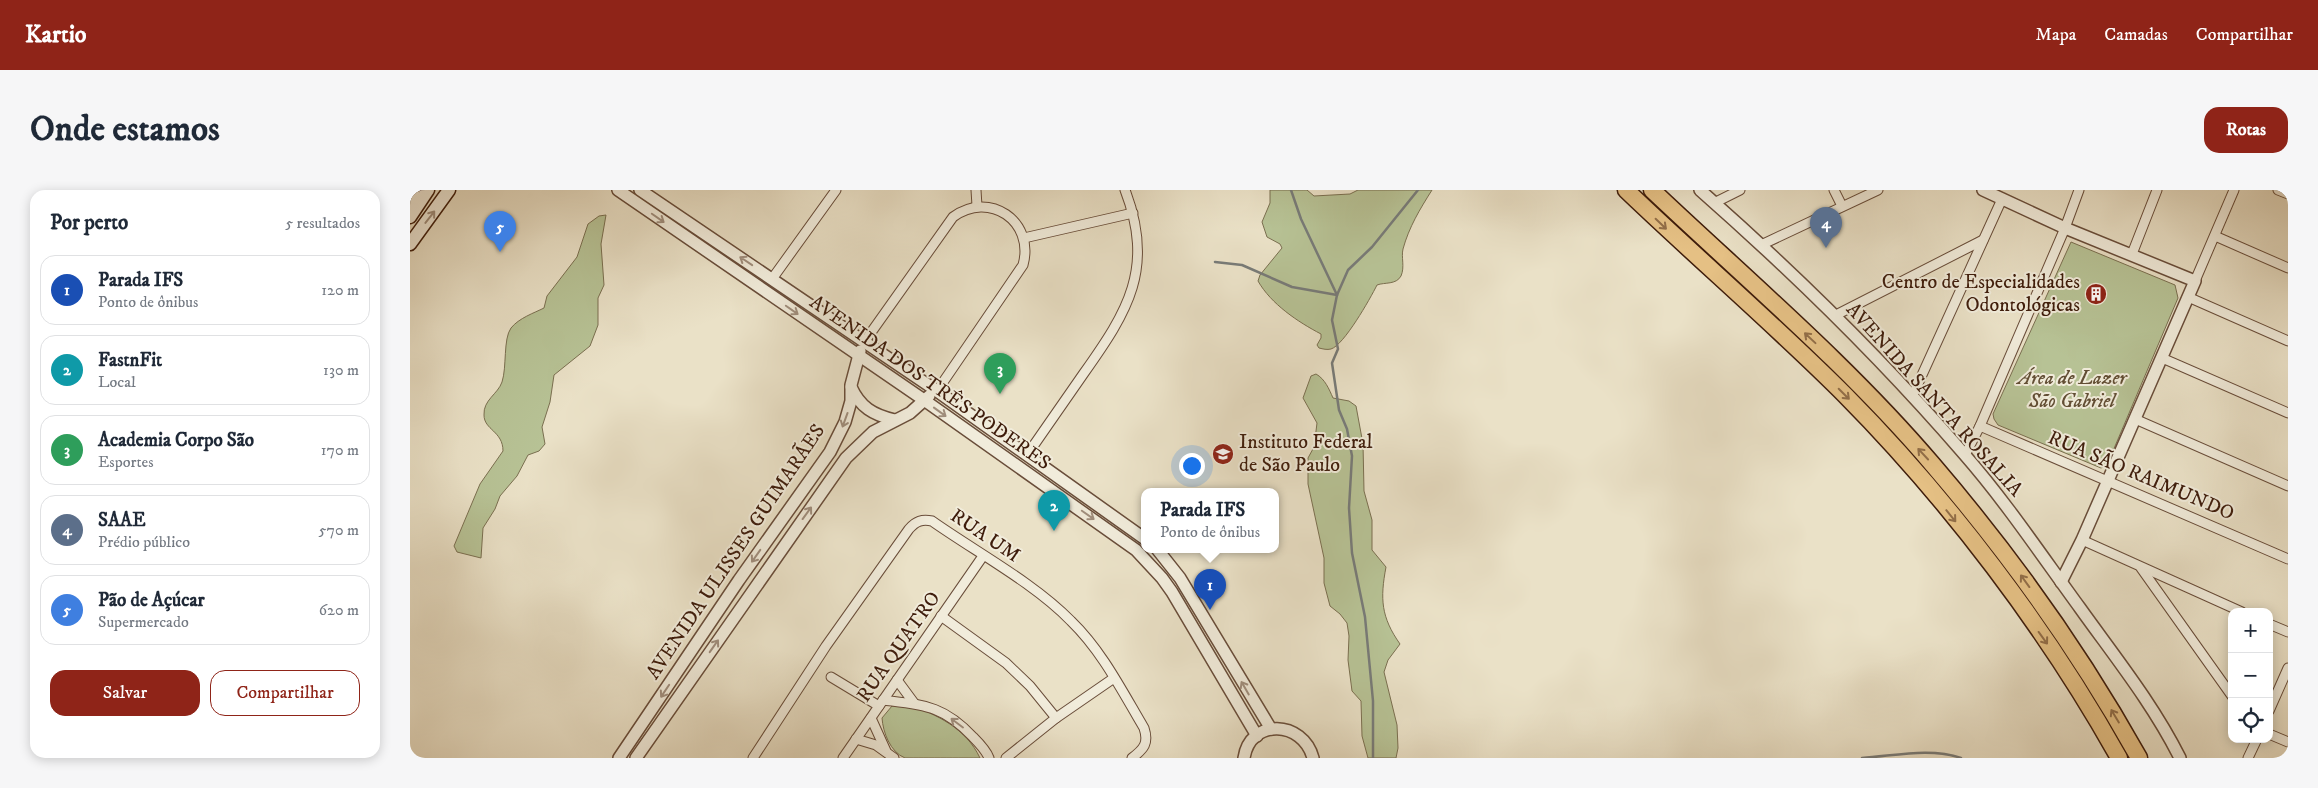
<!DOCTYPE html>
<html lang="pt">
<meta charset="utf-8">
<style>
body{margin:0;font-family:"IM FELL DW Pica",serif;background:#f6f6f7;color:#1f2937}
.controls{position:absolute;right:15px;bottom:15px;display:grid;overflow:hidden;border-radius:10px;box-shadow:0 2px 12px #0003}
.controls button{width:45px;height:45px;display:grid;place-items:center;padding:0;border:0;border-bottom:1px solid #e0e1e3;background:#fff;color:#1f2937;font:25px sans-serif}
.you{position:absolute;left:781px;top:275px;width:18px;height:18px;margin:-12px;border:4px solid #fff;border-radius:50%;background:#1a73e8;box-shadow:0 0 0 8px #1a73e833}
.badge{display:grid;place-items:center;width:32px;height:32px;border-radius:50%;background:#8f2418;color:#fff;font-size:16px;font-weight:700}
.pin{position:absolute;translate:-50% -41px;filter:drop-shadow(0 1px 2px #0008)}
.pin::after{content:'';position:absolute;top:26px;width:18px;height:15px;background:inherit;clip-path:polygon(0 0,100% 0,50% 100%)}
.popup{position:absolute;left:731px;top:298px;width:138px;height:65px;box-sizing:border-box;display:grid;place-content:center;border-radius:10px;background:#fff;filter:drop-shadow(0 1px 4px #0005);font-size:16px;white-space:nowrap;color:#747a83}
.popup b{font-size:19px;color:#1f2937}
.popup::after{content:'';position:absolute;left:50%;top:100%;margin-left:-10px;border:10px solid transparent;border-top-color:#fff}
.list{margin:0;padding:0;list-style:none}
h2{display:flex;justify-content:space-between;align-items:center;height:65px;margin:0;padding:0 20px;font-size:21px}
h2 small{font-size:16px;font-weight:400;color:#747a83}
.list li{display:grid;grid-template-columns:32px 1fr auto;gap:15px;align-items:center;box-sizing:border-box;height:70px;margin:0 10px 10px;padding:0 10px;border:1px solid #e0e1e3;border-radius:15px}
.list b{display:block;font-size:19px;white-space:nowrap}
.list p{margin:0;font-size:16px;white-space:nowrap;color:#747a83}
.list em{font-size:16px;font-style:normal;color:#747a83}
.actions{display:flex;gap:10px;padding:15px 20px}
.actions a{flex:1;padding:11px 0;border:1px solid #8f2418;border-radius:15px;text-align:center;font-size:18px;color:#8f2418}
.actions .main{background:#8f2418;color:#fff}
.icon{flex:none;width:28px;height:28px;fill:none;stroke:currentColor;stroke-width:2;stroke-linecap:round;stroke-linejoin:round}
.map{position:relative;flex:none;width:1878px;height:568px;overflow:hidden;border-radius:15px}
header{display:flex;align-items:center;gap:30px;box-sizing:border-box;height:70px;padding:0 25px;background:#8f2418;color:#fff}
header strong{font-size:24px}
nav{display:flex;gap:28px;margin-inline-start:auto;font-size:18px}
.intro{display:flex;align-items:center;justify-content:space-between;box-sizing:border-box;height:120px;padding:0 30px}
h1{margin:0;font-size:35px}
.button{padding:12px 22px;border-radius:15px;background:#8f2418;color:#fff;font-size:18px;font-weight:700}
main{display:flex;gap:30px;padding:0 30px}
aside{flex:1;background:#fff;border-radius:15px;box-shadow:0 2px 12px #0003}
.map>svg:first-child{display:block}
.green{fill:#b7c295;stroke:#7a6f50}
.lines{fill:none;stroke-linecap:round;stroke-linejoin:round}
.stream{stroke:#787b78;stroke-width:2.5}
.minor-casing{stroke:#694d3a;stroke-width:11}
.tertiary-casing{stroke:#694d3a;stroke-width:14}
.secondary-casing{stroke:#3e1c0b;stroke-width:15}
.motorway-casing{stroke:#3e1c0b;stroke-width:19}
.minor{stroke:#f1ecdb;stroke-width:9}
.tertiary{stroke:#f1ecdb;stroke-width:11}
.secondary{stroke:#f1ecdb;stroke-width:12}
.motorway{stroke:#e5c084;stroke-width:16}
.oneway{stroke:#a08e7d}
.oneway2{stroke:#926e48}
.labels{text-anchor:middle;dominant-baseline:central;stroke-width:4;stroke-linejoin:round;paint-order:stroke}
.poi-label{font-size:20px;fill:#3e1c0b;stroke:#f1ecdb;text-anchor:end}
.park-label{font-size:20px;font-style:italic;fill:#624e34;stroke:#f1ecdb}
.street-label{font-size:20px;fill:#3e1c0b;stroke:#f1ecdb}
</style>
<header>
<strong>Kartio</strong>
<nav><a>Mapa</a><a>Camadas</a><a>Compartilhar</a></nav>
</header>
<div class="intro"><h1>Onde estamos</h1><a class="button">Rotas</a></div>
<main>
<aside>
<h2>Por perto<small>5 resultados</small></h2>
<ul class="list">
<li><span class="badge" style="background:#1a4fb4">1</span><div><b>Parada IFS</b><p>Ponto de ônibus</p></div><em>120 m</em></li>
<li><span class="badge" style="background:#0f9aa8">2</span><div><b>FastnFit</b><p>Local</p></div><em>130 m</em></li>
<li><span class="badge" style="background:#2e9e5b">3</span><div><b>Academia Corpo São</b><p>Esportes</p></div><em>170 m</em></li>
<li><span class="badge" style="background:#5c6f8a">4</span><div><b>SAAE</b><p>Prédio público</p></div><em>570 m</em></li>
<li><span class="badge" style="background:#3f7fe0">5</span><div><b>Pão de Açúcar</b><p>Supermercado</p></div><em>620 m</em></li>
</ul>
<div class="actions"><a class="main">Salvar</a><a>Compartilhar</a></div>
</aside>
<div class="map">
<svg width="1878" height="568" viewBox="0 0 1878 568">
<rect width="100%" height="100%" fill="#eae1c7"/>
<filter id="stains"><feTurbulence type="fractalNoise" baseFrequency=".004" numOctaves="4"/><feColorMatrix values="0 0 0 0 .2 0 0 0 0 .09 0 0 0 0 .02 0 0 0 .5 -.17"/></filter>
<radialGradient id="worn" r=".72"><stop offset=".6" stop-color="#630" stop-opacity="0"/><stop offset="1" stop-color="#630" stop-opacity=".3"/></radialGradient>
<g class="green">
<path d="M860 0H897L904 6 940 4 948 0H1022C1010 19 999 37 993 59 991 67 995 77 991 86 986 95 975 92 967 95 960 109 934 155 921 159 917 160 913 159 909 158L907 155 911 148V144C888 132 861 114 848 91L850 85 872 58 870 54 857 47 852 32 860 13Z"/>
<path d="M196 25 191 54 194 95 188 108V135L180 156 144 185 140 212 132 237 135 254 129 261 118 265 107 286 90 306 85 319 73 338 71 368 47 362 44 356 70 294 93 261C93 241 74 240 74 225 73 210 88 204 92 192 97 177 93 149 101 138 109 128 124 123 134 118L137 106 167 67 178 34 189 26Z"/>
<path d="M1661 52 1765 95 1768 108 1697 275 1691 278 1588 235 1584 229 1583 224Z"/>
<path d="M906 184C915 189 919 199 923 208L939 211 946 216 953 254 954 301 962 330V360L976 377C970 409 971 427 990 454L978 470 974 482 987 535 988 558 986 568H958L952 546 951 511 942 501 938 470 939 446 937 433 930 424 920 416 914 393V368L898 294V268L904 257 907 233 893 208 901 186Z"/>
<path d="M498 514C527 525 556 538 570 568 557 568 503 568 495 568 480 562 473 542 472 528L482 516Z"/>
</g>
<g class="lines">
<g class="stream">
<path d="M881 0 891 29 927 105"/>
<path d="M805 72 832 75 882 97 927 105"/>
<path d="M963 568V511L955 427 942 363 939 318 942 266 937 239 929 220 922 173 928 159 922 130 927 105 938 80 962 57 1008 0"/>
<path d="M1452 568C1484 566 1520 557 1551 568"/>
</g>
<g class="minor-casing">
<g id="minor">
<path d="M566 0 567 16"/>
<path d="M1424 0 1432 16"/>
<path d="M1868 0 1878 4"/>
<path d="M1304 13 1330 0"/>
<path d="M1805 46 1878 78"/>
<path d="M614 48 723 23"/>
<path d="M1351 55 1468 0"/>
<path d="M1722 64 1747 0"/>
<path d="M362 89 426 0"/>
<path d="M1785 91 1824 0"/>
<path d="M1778 107 1878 151"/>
<path d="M1424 126 1573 50"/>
<path d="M455 151 543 27C579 0 625 31 613 75L527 201"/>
<path d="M1752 168 1878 223"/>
<path d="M1502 207 1592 9"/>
<path d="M1725 229 1878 296"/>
<path d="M1570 236 1878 369"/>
<path d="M617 265C636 238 655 210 674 183 718 121 745 78 715 0"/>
<path d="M1555 265 1570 236 1655 38 1669 0"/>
<path d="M1672 350 1832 422"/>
<path d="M1731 378 1822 506"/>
<path d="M531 426 596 473 620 496 646 528"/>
<path d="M1859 434 1878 442"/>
<path d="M421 487 469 516"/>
<path d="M487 490 504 513"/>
<path d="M473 510C513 515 533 515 563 547 569 553 576 560 579 568"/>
<path d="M1859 521 1878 478"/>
<path d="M461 528 476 561"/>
<path d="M1859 544 1878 552"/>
<path d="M446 549 466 555 484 568"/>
<path d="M343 568 416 456 499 339C506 331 512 329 522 331 566 362 624 393 661 431 692 461 712 501 734 538 739 553 734 559 722 568"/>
<path d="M433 568 573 366"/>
<path d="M596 568 646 528 704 488"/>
<path d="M1838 568 1847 549"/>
</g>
</g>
<g class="tertiary-casing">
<g id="tertiary">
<path d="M208 0 514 210 726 360 752 388 762 402 847 546"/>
<path d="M230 0 527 201 735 349"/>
<path d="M1290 0C1383 82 1473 170 1554 264 1596 312 1632 366 1670 418 1705 467 1743 514 1770 568"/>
<path d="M1573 0 1655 38 1785 91 1672 350 1651 392"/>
<path d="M441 197C450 217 463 225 485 230"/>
<path d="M747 359 770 388 861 539"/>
<path d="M209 568 329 390 420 262 435 232 441 211V195L450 161"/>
<path d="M226 568 436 268 463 242 500 223 519 206"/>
<path d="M834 568C840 528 893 530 903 568"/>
</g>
</g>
<g class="secondary-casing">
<g id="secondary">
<path d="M0 11 4 0"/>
<path d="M0 27 18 0"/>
<path d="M0 54 39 0"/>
</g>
</g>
<g class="motorway-casing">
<g id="motorway">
<path d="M1216 0C1288 69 1364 134 1435 205 1539 310 1637 439 1709 568"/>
<path d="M1242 0C1336 89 1439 176 1523 275 1601 366 1671 464 1729 568"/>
</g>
</g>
<use href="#minor" class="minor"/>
<use href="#tertiary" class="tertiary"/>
<use href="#secondary" class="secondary"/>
<use href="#motorway" class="motorway"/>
</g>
<defs><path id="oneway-shaft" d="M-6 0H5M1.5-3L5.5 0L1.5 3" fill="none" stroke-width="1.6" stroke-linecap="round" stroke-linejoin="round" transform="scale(1.25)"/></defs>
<g class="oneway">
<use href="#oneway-shaft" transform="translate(20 27) rotate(-52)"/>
<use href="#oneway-shaft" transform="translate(248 28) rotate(35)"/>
<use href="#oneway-shaft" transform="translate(336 71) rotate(-146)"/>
<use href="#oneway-shaft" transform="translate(382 120) rotate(35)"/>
<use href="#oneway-shaft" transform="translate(530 222) rotate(36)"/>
<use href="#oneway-shaft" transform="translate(435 230) rotate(110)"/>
<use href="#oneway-shaft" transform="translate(397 323) rotate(-54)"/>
<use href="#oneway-shaft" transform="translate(678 325) rotate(35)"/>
<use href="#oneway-shaft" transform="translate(346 366) rotate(125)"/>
<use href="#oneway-shaft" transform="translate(304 456) rotate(-55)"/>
<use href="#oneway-shaft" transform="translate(835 498) rotate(-120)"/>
<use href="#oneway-shaft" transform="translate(255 501) rotate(124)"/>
<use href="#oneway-shaft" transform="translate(547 533) rotate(-143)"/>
</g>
<g class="oneway2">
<use href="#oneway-shaft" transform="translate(1251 34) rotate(44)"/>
<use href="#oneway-shaft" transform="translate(1400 148) rotate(-137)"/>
<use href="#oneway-shaft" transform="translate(1434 204) rotate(45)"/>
<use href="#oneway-shaft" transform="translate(1513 264) rotate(-133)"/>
<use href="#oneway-shaft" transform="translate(1541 326) rotate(51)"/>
<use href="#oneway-shaft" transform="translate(1615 391) rotate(-126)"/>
<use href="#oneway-shaft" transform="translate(1633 448) rotate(54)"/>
<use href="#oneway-shaft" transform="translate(1705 526) rotate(-121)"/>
</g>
<defs>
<g id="building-disc" transform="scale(1.125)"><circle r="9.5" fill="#8f2418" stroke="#f1ecdb"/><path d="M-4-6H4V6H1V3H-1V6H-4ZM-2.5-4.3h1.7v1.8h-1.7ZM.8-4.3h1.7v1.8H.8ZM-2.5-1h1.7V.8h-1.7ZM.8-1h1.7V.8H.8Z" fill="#fff"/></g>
<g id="university-disc" transform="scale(1.125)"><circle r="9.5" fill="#8f2418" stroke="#f1ecdb"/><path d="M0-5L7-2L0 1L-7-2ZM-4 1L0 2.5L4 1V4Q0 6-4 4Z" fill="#fff"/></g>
</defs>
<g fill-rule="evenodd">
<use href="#building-disc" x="1686" y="104"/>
<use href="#university-disc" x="813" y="264"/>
</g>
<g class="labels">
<g class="poi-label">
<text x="1670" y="92">Centro de Especialidades<tspan x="1670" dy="23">Odontológicas</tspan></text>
<text x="829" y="252" text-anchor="start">Instituto Federal<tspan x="829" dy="23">de São Paulo</tspan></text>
</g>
<g class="park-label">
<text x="1662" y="188">Área de Lazer<tspan x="1662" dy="23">São Gabriel</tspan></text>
</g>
<g class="street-label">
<text transform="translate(520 193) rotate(35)">AVENIDA DOS TRÊS PODERES</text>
<text transform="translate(1524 210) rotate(48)">AVENIDA SANTA ROSALIA</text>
<text transform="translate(1731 286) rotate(23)">RUA SÃO RAIMUNDO</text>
<text transform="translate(575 346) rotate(34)">RUA UM</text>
<text transform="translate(326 362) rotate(-56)">AVENIDA ULISSES GUIMARÃES</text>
<text transform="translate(489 457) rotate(-55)">RUA QUATRO</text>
</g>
</g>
<rect width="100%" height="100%" filter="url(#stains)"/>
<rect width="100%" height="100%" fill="url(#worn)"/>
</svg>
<div class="controls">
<button>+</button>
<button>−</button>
<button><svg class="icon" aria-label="locate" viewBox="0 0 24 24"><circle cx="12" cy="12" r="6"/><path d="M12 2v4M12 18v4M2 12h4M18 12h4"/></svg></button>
</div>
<div class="you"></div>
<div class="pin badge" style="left:800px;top:420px;background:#1a4fb4">1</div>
<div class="popup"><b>Parada IFS</b>Ponto de ônibus</div>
<div class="pin badge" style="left:644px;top:341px;background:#0f9aa8">2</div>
<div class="pin badge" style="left:590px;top:204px;background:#2e9e5b">3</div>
<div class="pin badge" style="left:1416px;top:58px;background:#5c6f8a">4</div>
<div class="pin badge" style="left:90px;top:62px;background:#3f7fe0">5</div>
</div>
</main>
